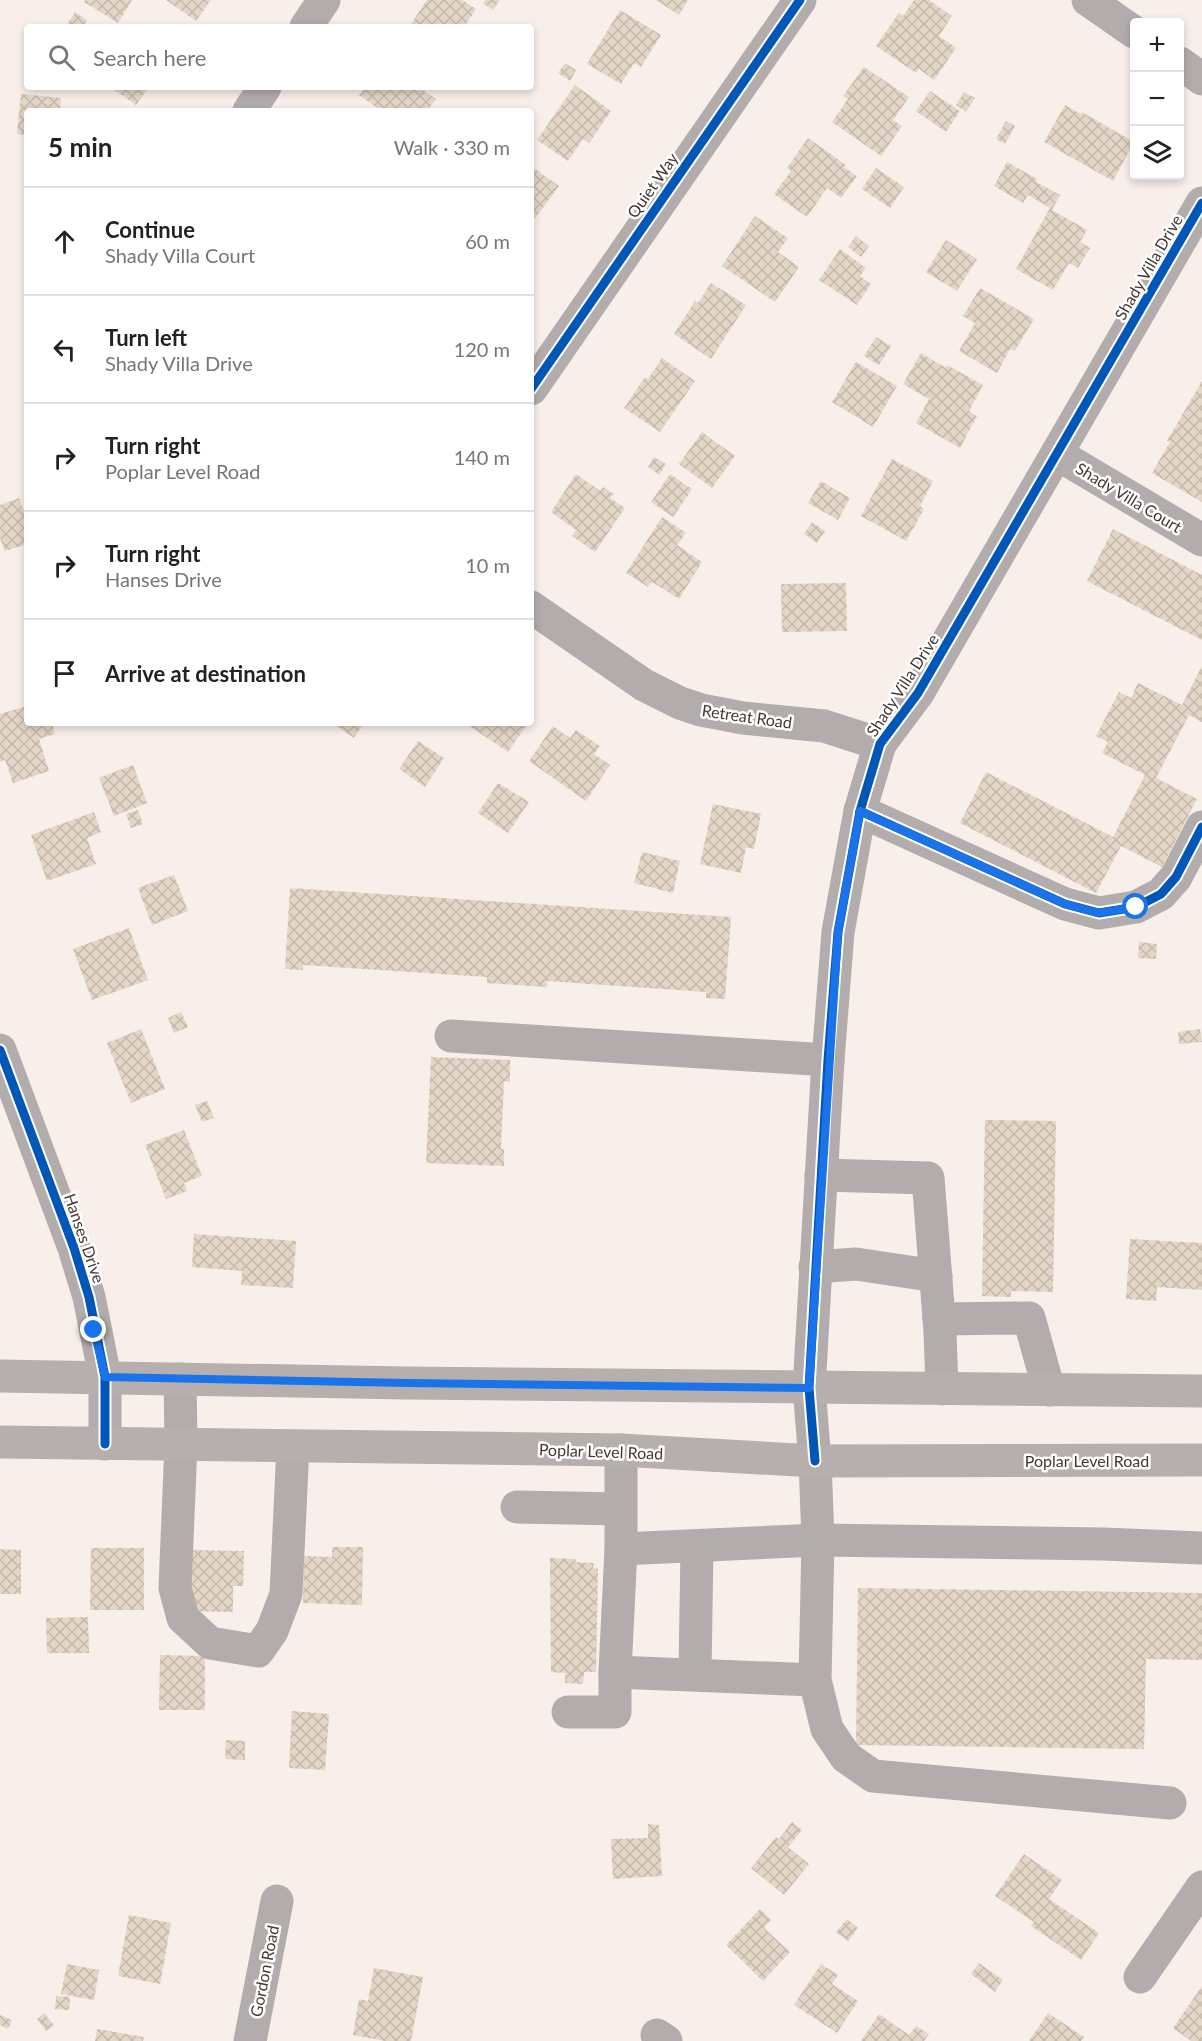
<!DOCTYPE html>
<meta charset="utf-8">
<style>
body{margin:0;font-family:Lato,sans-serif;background:#f6f6f6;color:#222}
.controls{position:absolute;right:18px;top:18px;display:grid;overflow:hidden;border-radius:6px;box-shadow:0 3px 9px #0003}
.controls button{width:54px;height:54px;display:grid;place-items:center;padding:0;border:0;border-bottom:2px solid #e0e0e0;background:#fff;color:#222;font:30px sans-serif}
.stop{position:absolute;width:18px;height:18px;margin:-14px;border:4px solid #1a73e8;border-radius:50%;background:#fff}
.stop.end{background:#1a73e8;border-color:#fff;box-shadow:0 2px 6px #0008}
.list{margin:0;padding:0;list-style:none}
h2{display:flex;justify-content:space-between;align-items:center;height:78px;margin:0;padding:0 24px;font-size:26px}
h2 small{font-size:20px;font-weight:400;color:#767676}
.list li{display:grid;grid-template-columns:39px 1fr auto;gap:18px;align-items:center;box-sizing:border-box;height:108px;padding:0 24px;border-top:2px solid #e0e0e0}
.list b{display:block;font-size:22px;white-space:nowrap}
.list p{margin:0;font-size:20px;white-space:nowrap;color:#767676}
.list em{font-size:20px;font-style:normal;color:#767676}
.icon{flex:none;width:33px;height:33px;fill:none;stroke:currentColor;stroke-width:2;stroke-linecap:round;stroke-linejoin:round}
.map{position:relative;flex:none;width:1202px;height:2041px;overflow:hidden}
.search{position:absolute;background:#fff;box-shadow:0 3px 9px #0003;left:24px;top:24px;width:510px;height:66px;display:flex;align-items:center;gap:15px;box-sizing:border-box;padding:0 21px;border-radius:6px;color:#767676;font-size:22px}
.panel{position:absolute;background:#fff;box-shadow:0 3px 9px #0003;left:24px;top:108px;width:510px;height:618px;border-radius:6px}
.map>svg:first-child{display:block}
.building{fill:url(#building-cross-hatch)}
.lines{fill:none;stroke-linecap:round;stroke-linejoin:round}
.minor{stroke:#b2adac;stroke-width:33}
.major{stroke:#b7afad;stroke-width:33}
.cycleway-casing{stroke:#fff;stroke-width:13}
.cycleway{stroke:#0057b8;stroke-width:9}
.route{stroke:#1a73e8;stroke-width:8}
.labels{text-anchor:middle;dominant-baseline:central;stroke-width:5;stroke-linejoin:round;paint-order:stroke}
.street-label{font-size:16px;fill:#423732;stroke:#fff}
</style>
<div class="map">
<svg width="1202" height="2041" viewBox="0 0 1202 2041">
<defs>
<pattern id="building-cross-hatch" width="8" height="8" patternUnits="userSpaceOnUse" patternTransform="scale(1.5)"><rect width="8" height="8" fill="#e4d6c7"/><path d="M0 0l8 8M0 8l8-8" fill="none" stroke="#c5b8ab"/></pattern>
</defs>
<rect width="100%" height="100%" fill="#f8efeb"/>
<g class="building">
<path d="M85 0H132L118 23 84 2Z"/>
<path d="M166 0H211L196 21Z"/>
<path d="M427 0H462L476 9 466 24 467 27H409Z"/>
<path d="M486 0H500L493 10 483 3Z"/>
<path d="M656 0H688L679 15Z"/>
<path d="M914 0H929L952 16 939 36 956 48 934 80 919 69 916 73 876 46 899 13 903 16Z"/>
<path d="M620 10 661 35 641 67 634 63 621 84 587 64Z"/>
<path d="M75 12 87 20 83 27H71L67 25Z"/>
<path d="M565 63 576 70 570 81 558 73Z"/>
<path d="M864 67 909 97 893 120 902 126 881 156 832 122 848 99 843 96Z"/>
<path d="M575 85 611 111 589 143 583 139 568 161 537 140Z"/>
<path d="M110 87H149L136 105Z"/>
<path d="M365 87H418L436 99 427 111H382L359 95Z"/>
<path d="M930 91 960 111 946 132 916 111Z"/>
<path d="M964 92 975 98 966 112 956 105Z"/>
<path d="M21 94 61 98 60 111H27V135L17 134Z"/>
<path d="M1065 105 1081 114 1082 112 1134 142 1113 181 1044 142Z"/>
<path d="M1006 121 1015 126 1005 144 996 139Z"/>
<path d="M808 138 846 165 844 167 857 176 841 198 827 188 807 217 774 194 791 171 787 168Z"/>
<path d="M1007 162 1037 179 1036 182 1060 195 1052 210 1087 230 1080 242 1090 248 1078 268 1069 263 1053 290 1016 269 1050 208 1028 195 1023 203 994 186Z"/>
<path d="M531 166 559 186 531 224Z"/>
<path d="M876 168 904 187 890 208 862 189Z"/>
<path d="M755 216 788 238 778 252 799 267 775 302 722 266Z"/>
<path d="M856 236 869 246 861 257 848 247Z"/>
<path d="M946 240 977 259 957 291 926 272Z"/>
<path d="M840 249 866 268 860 276 871 284 857 305 819 280Z"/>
<path d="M711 283 746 305 711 359 674 334 695 301 698 303Z"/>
<path d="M980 288 1034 319 1015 351 1010 349 997 373 959 351 975 323 963 316Z"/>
<path d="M876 337 891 346 879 365 864 356Z"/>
<path d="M921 353 946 368 947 365 983 385 969 411 977 416 960 448 916 423 929 399 903 384Z"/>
<path d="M662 358 695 381 660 432 624 408 645 377 648 379Z"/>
<path d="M856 362 897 386 873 427 832 402Z"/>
<path d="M1202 381V502L1152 473 1170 442 1167 441Z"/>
<path d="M702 432 735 456 712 488 679 464Z"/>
<path d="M654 457 666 464 659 475 648 467Z"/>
<path d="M892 459 933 481 920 506 924 509 906 541 861 516Z"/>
<path d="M576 474 600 491 603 487 614 494 610 498 625 508 595 552 572 536 576 530 551 512Z"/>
<path d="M670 474 692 489 673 517 651 502Z"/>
<path d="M821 481 850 498 838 520 808 503Z"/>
<path d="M19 498 27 519V544L5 551 0 538V505Z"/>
<path d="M662 517 686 533 677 545 702 562 679 599 652 582 648 587 626 573Z"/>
<path d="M812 522 825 531 817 543 804 534Z"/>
<path d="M1113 529 1202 575V640L1087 581Z"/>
<path d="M846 583 847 631 782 632 781 584Z"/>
<path d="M1202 666V722L1189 715 1156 778 1197 799 1162 867 1121 846 1096 893 960 823 986 772 1113 837 1145 775 1102 753 1108 742 1096 736 1119 692 1131 698 1138 683 1182 705Z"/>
<path d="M27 706V723H52L55 734 39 739 49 771 13 783 5 760 0 762V714Z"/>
<path d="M332 723H364L354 738Z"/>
<path d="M465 723H528L508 752Z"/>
<path d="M553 726 570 738 576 730 600 746 594 754 610 765 586 801 529 761Z"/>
<path d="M418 741 444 758 425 787 399 769Z"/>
<path d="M133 765 147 803 114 816 99 778Z"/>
<path d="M498 783 529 802 508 833 478 813Z"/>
<path d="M713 804 761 814 754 849 746 847 741 873 700 864Z"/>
<path d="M138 810 143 824 131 828 126 814Z"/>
<path d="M94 812 101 832 87 838 96 864 47 881 31 835Z"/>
<path d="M642 852 680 861 673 893 634 883Z"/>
<path d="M174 875 188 911 152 925 138 888Z"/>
<path d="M290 888 731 917 725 999 706 998V992L547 981V987L487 983V977L303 965V970L285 969Z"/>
<path d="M129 928 148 980 92 1000 73 949Z"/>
<path d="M1139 942 1157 944 1156 959 1138 958Z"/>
<path d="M181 1012 188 1027 174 1033 168 1018Z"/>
<path d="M141 1029 165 1089 131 1103 107 1043Z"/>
<path d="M1200 1029 1202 1042 1179 1044 1178 1032Z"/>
<path d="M431 1057 510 1060V1082L504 1081 501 1149H504V1166L426 1163Z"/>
<path d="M207 1101 214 1118 202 1122 195 1105Z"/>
<path d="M985 1120 1056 1121 1053 1292 1011 1291V1297L982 1296Z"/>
<path d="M184 1130 202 1176 184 1183 187 1191 166 1199 145 1145Z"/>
<path d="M194 1234 296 1241 293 1288 241 1285 242 1271 192 1267Z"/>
<path d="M1130 1239 1202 1243V1290L1157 1287 1156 1301 1126 1299Z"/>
<path d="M332 1547H363L362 1605 303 1603 304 1556 332 1557Z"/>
<path d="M91 1548H144V1610H90Z"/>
<path d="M0 1549 21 1550V1594H0Z"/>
<path d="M189 1550 244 1551 243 1586H233V1612L188 1611Z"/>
<path d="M550 1558 575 1559 576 1562 594 1563 593 1568 598 1569 596 1672H584L583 1684 565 1683V1673L551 1672Z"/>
<path d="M858 1588 1202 1593V1660L1146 1659 1144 1749 856 1745Z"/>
<path d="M88 1617 89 1653H47L46 1618Z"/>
<path d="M160 1655 205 1656V1710H159Z"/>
<path d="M292 1711 329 1714 325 1770 289 1768Z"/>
<path d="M226 1740 245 1741V1760L225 1759Z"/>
<path d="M792 1822 802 1830 788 1847 809 1864 784 1895 751 1868 776 1837 779 1839Z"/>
<path d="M648 1824 659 1825 662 1876 613 1879 611 1839 648 1838Z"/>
<path d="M1024 1854 1062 1880 1049 1899 1099 1933 1081 1960 1031 1926 1034 1922 995 1896Z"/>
<path d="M760 1909 771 1920 764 1928 790 1952 763 1981 726 1945Z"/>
<path d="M129 1915 171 1923 160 1984 118 1976Z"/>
<path d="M847 1919 858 1928 848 1941 836 1932Z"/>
<path d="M979 1963 1003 1980 995 1992 971 1974Z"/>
<path d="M67 1964 99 1970 94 2000 61 1994Z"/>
<path d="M821 1964 838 1975 832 1984 858 2001 837 2033 794 2005Z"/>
<path d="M374 1968 423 1977 411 2041H385L353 2035 359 1999 368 2001Z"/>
<path d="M1202 1986V2041H1191L1173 2028Z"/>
<path d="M56 1996 70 1997 69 2010 55 2009Z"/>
<path d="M44 2013 54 2025 46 2031 37 2019Z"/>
<path d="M1048 2013 1084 2037 1081 2041H1029Z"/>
<path d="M879 2014 909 2035 916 2026 929 2034 924 2041H861Z"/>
<path d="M0 2015 12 2020 8 2029 0 2025Z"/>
<path d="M97 2029 144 2037 143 2041H95Z"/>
</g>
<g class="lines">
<g class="minor">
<path d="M1088 0 1134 32"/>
<path d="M306 27 324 0"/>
<path d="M1180 63 1202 79"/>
<path d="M249 111 265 87"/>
<path d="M531 389 800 0"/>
<path d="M1057 454 1202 540"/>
<path d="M531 607 644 685 680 703 701 710 743 718 824 726 880 744"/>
<path d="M860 811 1065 904 1099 913 1136 907 1161 894 1176 877 1202 827"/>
<path d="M451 1036 828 1060"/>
<path d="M0 1050 74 1248 89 1297 105 1377V1444"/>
<path d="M821 1175 928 1178 940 1331 942 1389"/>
<path d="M815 1267 856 1264 936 1276"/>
<path d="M939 1319 1029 1318 1049 1390"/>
<path d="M180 1379 181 1444 175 1588 183 1618 210 1643 258 1651 272 1631 286 1594 293 1446"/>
<path d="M517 1507 620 1509"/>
<path d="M621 1549 818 1540 1103 1544 1202 1548"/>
<path d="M615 1672 621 1549V1450"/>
<path d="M695 1674 697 1546"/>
<path d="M568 1712H615V1672L815 1680"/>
<path d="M1170 1803 873 1776 846 1757 827 1729 815 1680 818 1540 815 1461 809 1388 828 1060 838 932 860 811 880 744 918 693 1202 203"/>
<path d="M1140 1977 1202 1887"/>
<path d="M657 2035 666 2041"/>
<path d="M250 2041 277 1901"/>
</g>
<g class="major">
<path d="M0 1376 407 1383 1202 1391"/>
<path d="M0 1442 621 1450 815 1461 1202 1460"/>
</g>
<g class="cycleway-casing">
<g id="cycleway">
<path d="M531 389 800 0"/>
<path d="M860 811 1065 904 1099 913 1136 907 1161 894 1176 877 1202 827"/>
<path d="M0 1050 74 1248 89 1297 105 1377V1444"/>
<path d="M815 1461 809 1388 828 1060 838 932 860 811 880 744 918 693 1202 203"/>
</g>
</g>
<use href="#cycleway" class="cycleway"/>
</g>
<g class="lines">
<path class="route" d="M94 1330 105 1377 407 1383 809 1388 838 932 860 811 1065 904 1098 913 1136 907"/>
</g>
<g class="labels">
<g class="street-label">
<text transform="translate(652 185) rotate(-55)">Quiet Way</text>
<text transform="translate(1148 267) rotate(-60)">Shady Villa Drive</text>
<text transform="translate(1129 497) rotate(31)">Shady Villa Court</text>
<text transform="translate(902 685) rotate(-57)">Shady Villa Drive</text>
<text transform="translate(747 716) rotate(8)">Retreat Road</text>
<text transform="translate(85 1238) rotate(71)">Hanses Drive</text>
<text transform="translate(601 1451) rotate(2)">Poplar Level Road</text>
<text x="1087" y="1460">Poplar Level Road</text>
<text transform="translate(264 1971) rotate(-79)">Gordon Road</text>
</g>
</g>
</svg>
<div class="controls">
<button>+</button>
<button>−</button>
<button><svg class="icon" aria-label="layers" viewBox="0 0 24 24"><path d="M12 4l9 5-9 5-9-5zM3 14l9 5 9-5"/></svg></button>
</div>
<div class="stop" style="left:1136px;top:907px"></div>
<div class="stop end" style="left:94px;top:1330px"></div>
<div class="search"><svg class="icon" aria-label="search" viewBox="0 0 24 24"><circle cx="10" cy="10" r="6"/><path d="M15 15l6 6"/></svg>Search here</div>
<section class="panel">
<h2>5 min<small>Walk · 330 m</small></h2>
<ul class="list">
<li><svg class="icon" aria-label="ahead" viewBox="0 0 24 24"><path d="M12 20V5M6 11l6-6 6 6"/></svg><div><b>Continue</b><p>Shady Villa Court</p></div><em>60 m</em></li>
<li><svg class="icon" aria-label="left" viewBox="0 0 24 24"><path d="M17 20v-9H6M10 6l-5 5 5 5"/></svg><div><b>Turn left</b><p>Shady Villa Drive</p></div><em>120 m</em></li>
<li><svg class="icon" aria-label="right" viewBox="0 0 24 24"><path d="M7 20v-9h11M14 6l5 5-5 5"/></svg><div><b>Turn right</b><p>Poplar Level Road</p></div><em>140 m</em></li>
<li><svg class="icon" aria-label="right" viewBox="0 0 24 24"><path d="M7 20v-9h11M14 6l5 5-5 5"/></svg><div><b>Turn right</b><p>Hanses Drive</p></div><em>10 m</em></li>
<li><svg class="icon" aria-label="arrive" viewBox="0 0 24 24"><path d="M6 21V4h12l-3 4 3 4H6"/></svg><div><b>Arrive at destination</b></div></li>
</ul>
</section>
</div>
